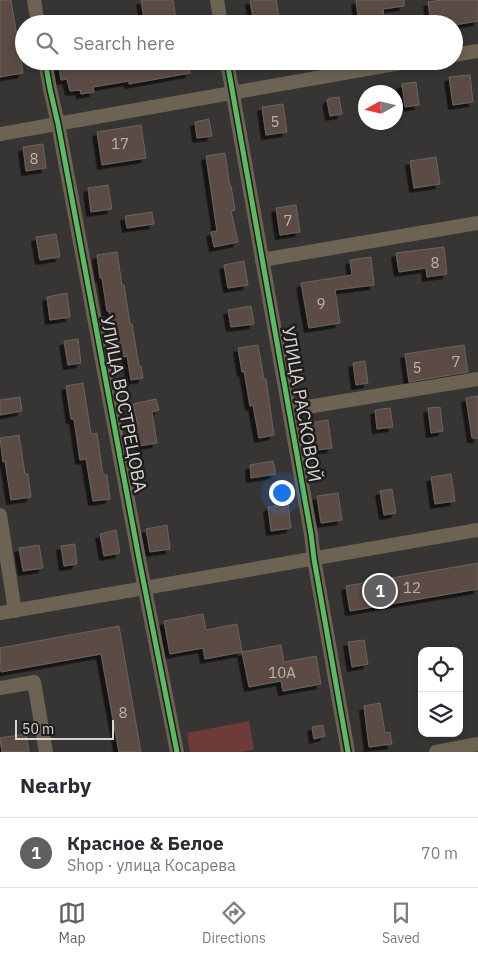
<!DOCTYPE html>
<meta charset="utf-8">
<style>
body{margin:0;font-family:"IBM Plex Sans",sans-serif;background:#f2f2f3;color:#2b2b33}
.controls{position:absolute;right:15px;bottom:15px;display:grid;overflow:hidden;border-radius:10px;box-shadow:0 2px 8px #0003}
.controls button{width:45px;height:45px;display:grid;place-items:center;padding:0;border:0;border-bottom:1px solid #e1e1e2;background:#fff;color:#2b2b33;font:25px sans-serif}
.compass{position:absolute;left:358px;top:85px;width:45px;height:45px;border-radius:50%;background:#fff;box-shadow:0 2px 8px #0003;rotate:262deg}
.scale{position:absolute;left:15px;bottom:12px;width:99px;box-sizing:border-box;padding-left:5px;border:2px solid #d8d6d3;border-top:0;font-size:14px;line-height:18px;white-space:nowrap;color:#d8d6d3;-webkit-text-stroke:4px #1f1d1b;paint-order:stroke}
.you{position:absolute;left:281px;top:492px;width:18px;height:18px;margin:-12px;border:4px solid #fff;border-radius:50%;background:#1a73e8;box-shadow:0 0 0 8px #1a73e833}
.badge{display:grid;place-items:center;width:32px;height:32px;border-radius:50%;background:#605f62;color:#fff;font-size:16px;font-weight:700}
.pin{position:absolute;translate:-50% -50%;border:2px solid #fff;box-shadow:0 1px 5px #0006}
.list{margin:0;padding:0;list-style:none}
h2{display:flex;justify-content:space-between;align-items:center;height:65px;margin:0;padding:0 20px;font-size:21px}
h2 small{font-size:16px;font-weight:400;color:#7c7c81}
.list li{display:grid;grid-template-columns:32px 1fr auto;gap:15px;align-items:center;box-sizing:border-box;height:70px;padding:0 20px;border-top:1px solid #e1e1e2}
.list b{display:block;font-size:19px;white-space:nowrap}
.list p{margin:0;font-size:16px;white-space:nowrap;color:#7c7c81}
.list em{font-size:16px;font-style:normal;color:#7c7c81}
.icon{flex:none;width:28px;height:28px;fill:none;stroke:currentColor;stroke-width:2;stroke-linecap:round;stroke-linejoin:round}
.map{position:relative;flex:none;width:478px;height:752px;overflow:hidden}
.search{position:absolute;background:#fff;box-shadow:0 2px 8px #0003;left:15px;right:15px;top:15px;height:55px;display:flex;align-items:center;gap:12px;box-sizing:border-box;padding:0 18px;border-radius:28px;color:#7c7c81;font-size:19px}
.sheet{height:135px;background:#fff}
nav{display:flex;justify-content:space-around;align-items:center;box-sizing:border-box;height:70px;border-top:1px solid #e1e1e2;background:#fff;font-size:14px;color:#7c7c81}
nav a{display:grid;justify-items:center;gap:2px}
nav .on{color:#605f62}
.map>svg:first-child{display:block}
.green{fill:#6f3b39}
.building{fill:#5c4c44;stroke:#666462;filter:url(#shadow)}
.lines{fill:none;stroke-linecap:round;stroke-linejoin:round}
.minor{stroke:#6c6353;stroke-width:14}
.cycleway-casing{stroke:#1f1d1b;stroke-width:8}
.cycleway{stroke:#5cba63;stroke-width:5}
.labels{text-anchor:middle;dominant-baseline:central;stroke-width:5;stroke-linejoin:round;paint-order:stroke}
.number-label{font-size:15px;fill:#b9b4af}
.street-label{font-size:18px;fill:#d8d6d3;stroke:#1f1d1b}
</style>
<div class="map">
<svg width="478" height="752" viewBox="0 0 478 752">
<defs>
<filter id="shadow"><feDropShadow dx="-4.5" dy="4.5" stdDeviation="0" flood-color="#0009"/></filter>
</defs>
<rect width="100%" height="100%" fill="#373533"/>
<path class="green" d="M249 721 254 750 241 752H190L187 733Z"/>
<g class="building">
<path d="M0 0H11L23 73 0 77Z"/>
<path d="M141 0H173L177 24H145Z"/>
<path d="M250 0H276L280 24H254Z"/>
<path d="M356 0H404V6L383 9 385 24H359Z"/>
<path d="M441 0H478V21L454 25V24H431L428 2Z"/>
<path d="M64 61H188L190 73 129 84V81L93 87 94 92 81 94 80 90 70 91 67 79 61 80 59 67 65 66Z"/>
<path d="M470 75 473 102 453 105 449 77Z"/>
<path d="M416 82 419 105 405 107 402 84Z"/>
<path d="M339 97 342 114 330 116 327 100H329V98Z"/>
<path d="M283 104 287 132 266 135 262 107Z"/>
<path d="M209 119 212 136 197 138 195 122Z"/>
<path d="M141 125 146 158 102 165 97 132Z"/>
<path d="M43 144 46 168 26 171 23 147Z"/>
<path d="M225 153 230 187 231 186 235 210 231 211 238 242 214 247 211 232 217 231 206 156Z"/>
<path d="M436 157 440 184 414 188 410 161Z"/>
<path d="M108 185 112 209 91 212 88 188Z"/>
<path d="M296 205 300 232 280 235 276 208Z"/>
<path d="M152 212 154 224 127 228 125 216Z"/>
<path d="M56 234 60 257 40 260 36 237Z"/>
<path d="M444 247 447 274 427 277 426 268 399 272 396 253Z"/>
<path d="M117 252 122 285H124L130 324H132L139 366H141L143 378 131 380 127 356 124 357 123 350 116 351 109 311H107L102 278H100L97 255Z"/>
<path d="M371 257 374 285 335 290 340 323 309 328 301 283 352 275 350 260Z"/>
<path d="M244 261 248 285 228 288 224 265Z"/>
<path d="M67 293 70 317 50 320 47 297Z"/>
<path d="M251 306 254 324 231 327 228 310Z"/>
<path d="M78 339 81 363 68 365 64 341Z"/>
<path d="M258 345 264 379H266L274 435 259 438 253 405 250 406 244 371 242 372 238 348Z"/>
<path d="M464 345 468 372 409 382 405 354Z"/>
<path d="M365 361 368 383 356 385 353 363Z"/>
<path d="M83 383 91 434 97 433 103 475H107L110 499 93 501 86 459 80 460 74 419H71L66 386Z"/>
<path d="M478 396V438H472L466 398Z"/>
<path d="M20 397 22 411 0 415V400Z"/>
<path d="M156 399 159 410 152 412 157 443 139 446 136 427H138L133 404Z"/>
<path d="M440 407 443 431 431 433 428 408Z"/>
<path d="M390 408 393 427 377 429 375 410Z"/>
<path d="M328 420 332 448 311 451 307 423Z"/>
<path d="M19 435 25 474H28L31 497 11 500 5 461 3 462 0 438Z"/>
<path d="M273 461 276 474 251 478 250 465Z"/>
<path d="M451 474 455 501 435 504 431 477Z"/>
<path d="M392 489 396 513 384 515 380 491Z"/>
<path d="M338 493 342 520 321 523 317 496Z"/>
<path d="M288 504 291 528 271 531 268 507Z"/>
<path d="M167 525 170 549 150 552 146 529Z"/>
<path d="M116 530 120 553 104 556 100 534Z"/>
<path d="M75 544 77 564 64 566 61 546Z"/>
<path d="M39 545 43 568 23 571 19 548Z"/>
<path d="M478 563V589L350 611 346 586Z"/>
<path d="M203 614 206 630 237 624 242 652 205 659 203 648 170 654 164 621Z"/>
<path d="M119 626 141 752H119L101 654 1 672 0 648Z"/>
<path d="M364 640 368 664 352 667 348 642Z"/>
<path d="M281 645 284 662 316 656 321 684 283 691 281 681 249 687 242 652Z"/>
<path d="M380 703 385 733 390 732 392 744 369 747 364 706Z"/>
<path d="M323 725 325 736 314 739 312 727Z"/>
<path d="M26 734 29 752H2L0 738Z"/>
</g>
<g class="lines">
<g class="minor">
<path d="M34 0 38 24"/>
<path d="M217 0 221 24"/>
<path d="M454 55 478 51"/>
<path d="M45 61 50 89 58 124 140 564 177 752"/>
<path d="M227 61 311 534 314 559 348 752"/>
<path d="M0 134 412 61"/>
<path d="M262 260 478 223"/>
<path d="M289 410 478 379"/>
<path d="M0 515 15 611"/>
<path d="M0 613 478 530"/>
<path d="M0 688 34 682 46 752"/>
<path d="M436 752 478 744"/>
</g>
<g class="cycleway-casing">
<g id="cycleway">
<path d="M45 61 50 89 58 124 140 564 177 752"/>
<path d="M227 61 311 534 314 559 348 752"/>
</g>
</g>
<use href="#cycleway" class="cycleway"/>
</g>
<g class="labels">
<g class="number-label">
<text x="275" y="121">5</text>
<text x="120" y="143">17</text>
<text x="34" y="158">8</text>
<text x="288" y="220">7</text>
<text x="435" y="262">8</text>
<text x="321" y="303">9</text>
<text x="456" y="361">7</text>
<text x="417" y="367">5</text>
<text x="412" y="587">12</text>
<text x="282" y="672">10А</text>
<text x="123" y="712">8</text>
</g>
<g class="street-label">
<text transform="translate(124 404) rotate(79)">УЛИЦА ВОСТРЕЦОВА</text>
<text transform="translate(302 404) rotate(80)">УЛИЦА РАСКОВОЙ</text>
</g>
</g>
</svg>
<div class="controls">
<button><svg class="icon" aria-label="locate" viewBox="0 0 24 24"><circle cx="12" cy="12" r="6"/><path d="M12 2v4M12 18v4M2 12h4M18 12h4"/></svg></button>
<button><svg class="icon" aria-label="layers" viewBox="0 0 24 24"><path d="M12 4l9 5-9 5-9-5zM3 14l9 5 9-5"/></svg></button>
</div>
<svg class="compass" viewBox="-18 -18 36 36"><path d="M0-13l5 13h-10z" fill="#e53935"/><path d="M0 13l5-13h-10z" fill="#7c7c81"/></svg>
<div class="scale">50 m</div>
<div class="you"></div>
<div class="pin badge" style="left:380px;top:591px">1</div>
<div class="search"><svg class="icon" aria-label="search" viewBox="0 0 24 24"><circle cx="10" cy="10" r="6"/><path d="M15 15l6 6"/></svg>Search here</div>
</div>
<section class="sheet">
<h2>Nearby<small></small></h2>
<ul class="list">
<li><span class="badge">1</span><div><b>Красное &amp; Белое</b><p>Shop · улица Косарева</p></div><em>70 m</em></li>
</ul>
</section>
<nav>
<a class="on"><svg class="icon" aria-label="map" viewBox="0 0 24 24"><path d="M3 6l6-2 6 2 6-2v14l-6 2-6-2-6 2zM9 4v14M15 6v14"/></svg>Map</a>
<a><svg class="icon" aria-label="directions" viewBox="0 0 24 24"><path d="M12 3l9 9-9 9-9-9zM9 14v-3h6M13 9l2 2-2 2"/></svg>Directions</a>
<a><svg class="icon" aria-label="saved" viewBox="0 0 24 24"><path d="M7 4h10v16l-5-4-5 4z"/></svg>Saved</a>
</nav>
